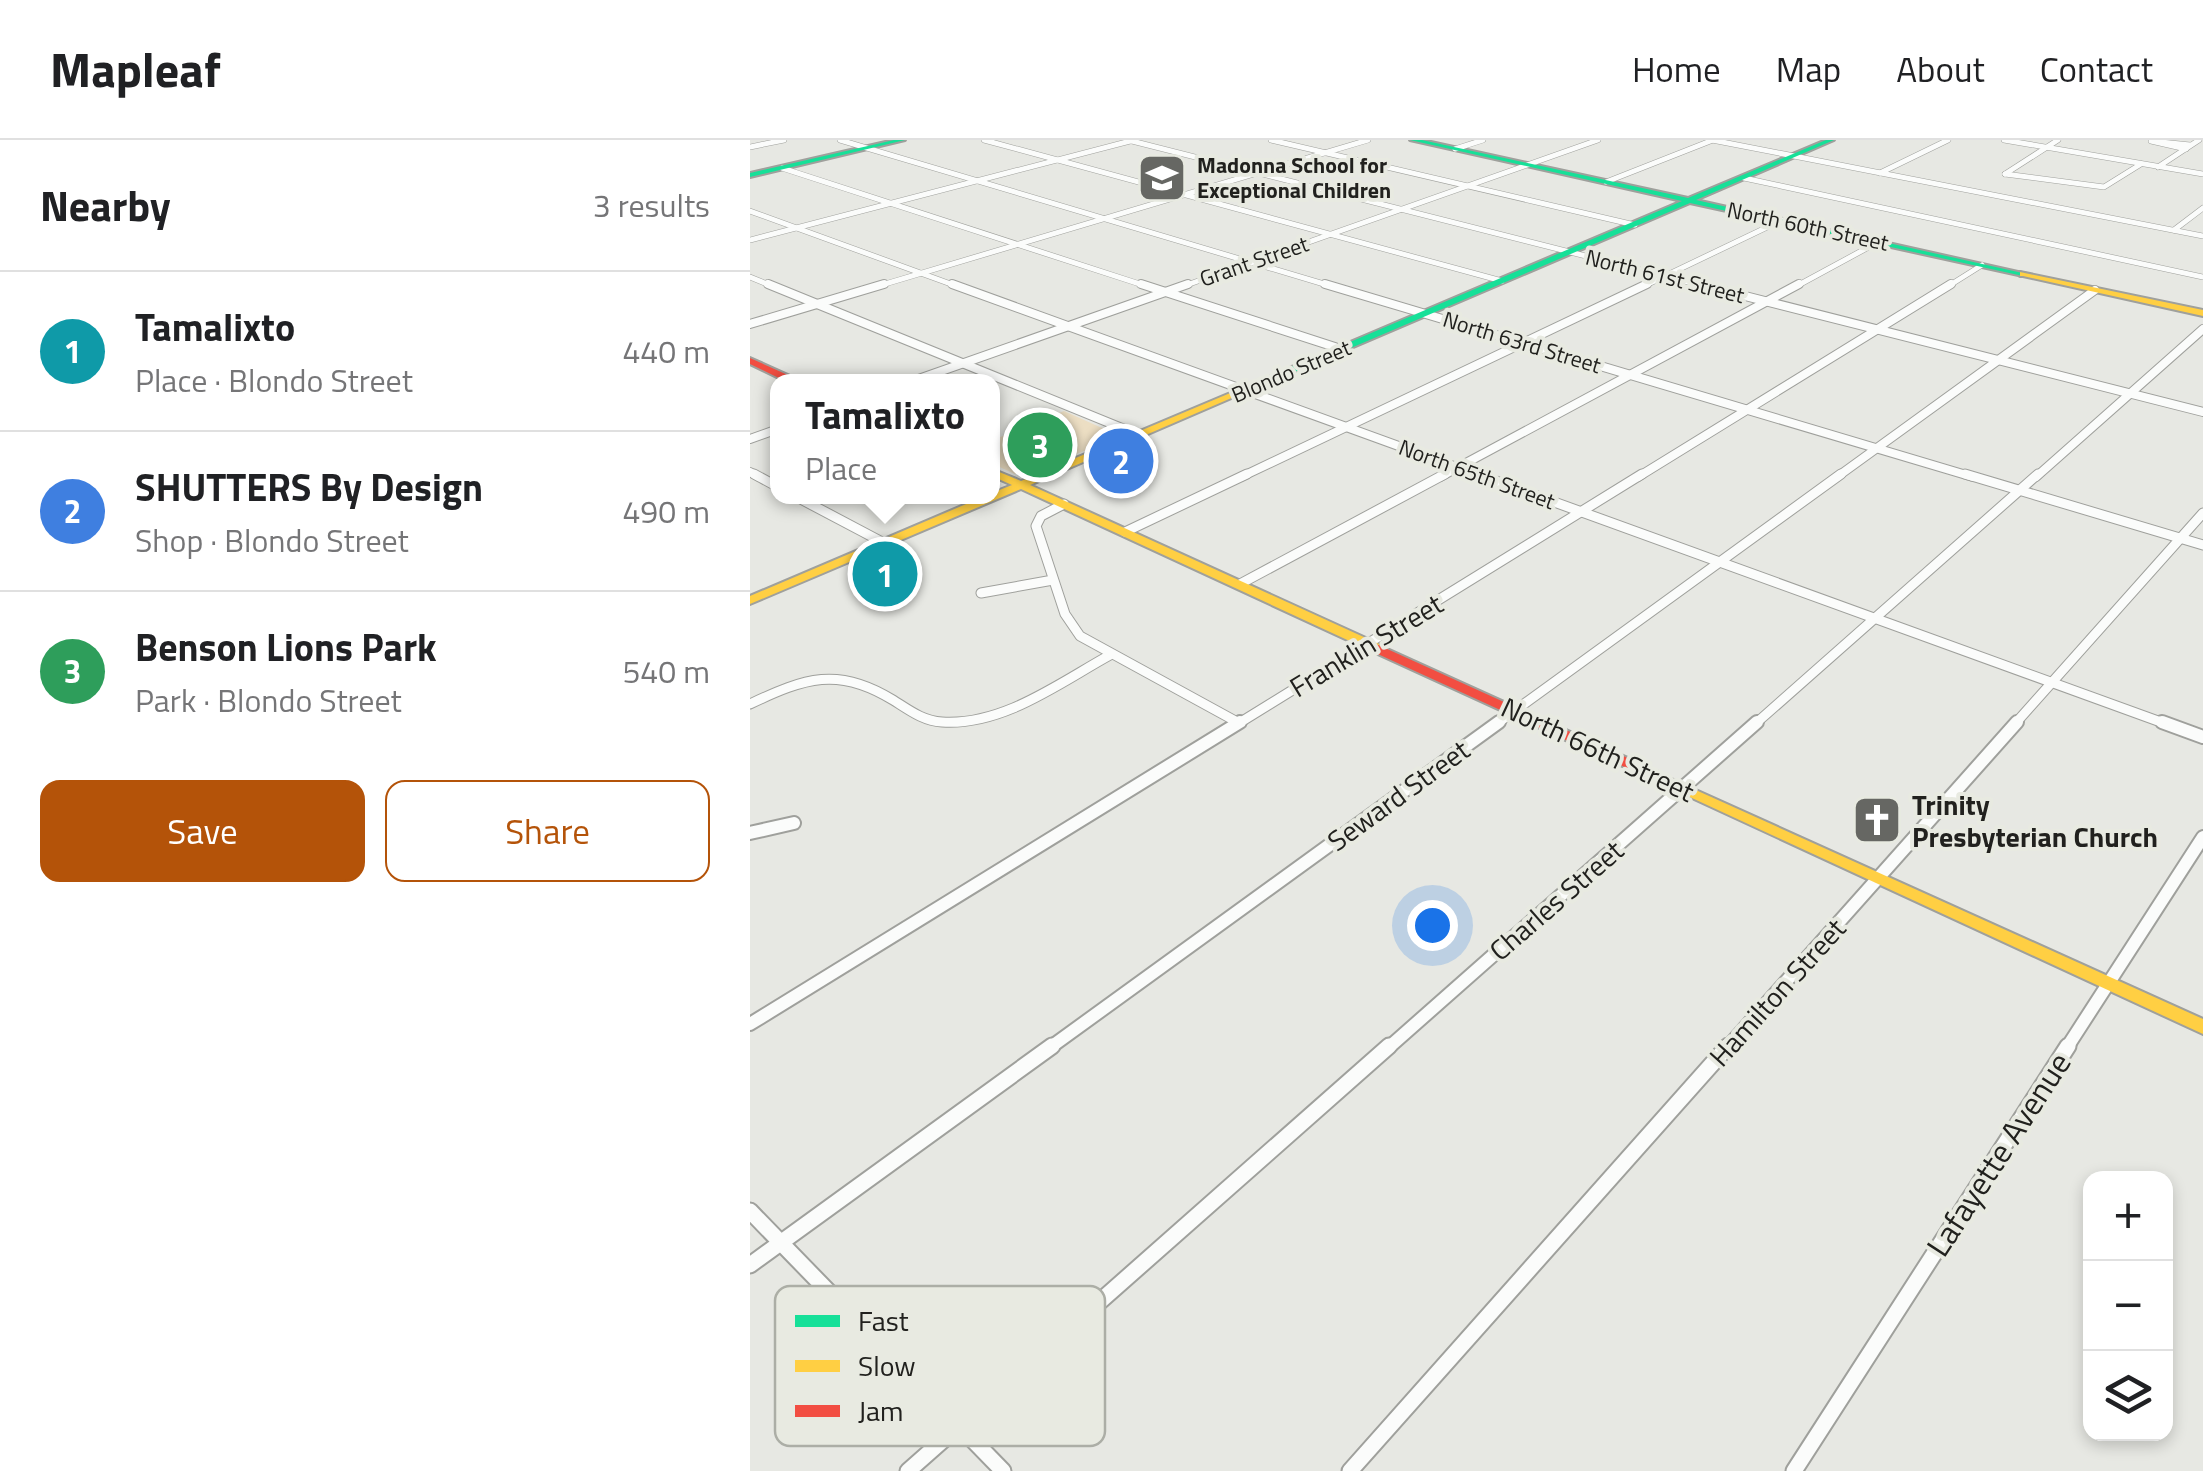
<!DOCTYPE html>
<meta charset="utf-8">
<style>
body{margin:0;font-family:"Titillium Web",sans-serif;background:#f6f6f6;color:#202124}
.controls{position:absolute;right:30px;bottom:30px;display:grid;overflow:hidden;border-radius:20px;box-shadow:0 5px 15px #0003}
.controls button{width:90px;height:90px;display:grid;place-items:center;padding:0;border:0;border-bottom:2px solid #e0e0e0;background:#fff;color:#202124;font:50px sans-serif}
.you{position:absolute;left:682px;top:785px;width:35px;height:35px;margin:-25px;border:8px solid #fff;border-radius:50%;background:#1a73e8;box-shadow:0 0 0 15px #1a73e833}
.badge{display:grid;place-items:center;width:65px;height:65px;border-radius:50%;background:#b45309;color:#fff;font-size:32px;font-weight:700}
.pin{position:absolute;translate:-50% -50%;border:5px solid #fff;box-shadow:0 2px 10px #0006}
.popup{position:absolute;left:20px;top:234px;width:230px;height:130px;box-sizing:border-box;display:grid;place-content:center;border-radius:20px;background:#fff;filter:drop-shadow(0 2px 8px #0005);font-size:32px;white-space:nowrap;color:#757577}
.popup b{font-size:38px;color:#202124}
.popup::after{content:'';position:absolute;left:50%;top:100%;margin-left:-20px;border:20px solid transparent;border-top-color:#fff}
.list{margin:0;padding:0;list-style:none}
h2{display:flex;justify-content:space-between;align-items:center;height:130px;margin:0;padding:0 40px;font-size:42px}
h2 small{font-size:32px;font-weight:400;color:#757577}
.list li{display:grid;grid-template-columns:65px 1fr auto;gap:30px;align-items:center;box-sizing:border-box;height:160px;padding:0 40px;border-top:2px solid #e0e0e0}
.list b{display:block;font-size:38px;white-space:nowrap}
.list p{margin:0;font-size:32px;white-space:nowrap;color:#757577}
.list em{font-size:32px;font-style:normal;color:#757577}
.actions{display:flex;gap:20px;padding:30px 40px}
.actions a{flex:1;padding:22px 0;border:2px solid #b45309;border-radius:20px;text-align:center;font-size:35px;color:#b45309}
.actions .main{background:#b45309;color:#fff}
.icon{flex:none;width:55px;height:55px;fill:none;stroke:currentColor;stroke-width:2;stroke-linecap:round;stroke-linejoin:round}
.map{position:relative;flex:none;width:1453px;height:1331px;overflow:hidden}
header{display:flex;align-items:center;gap:60px;box-sizing:border-box;height:140px;padding:0 50px;background:#fff;border-bottom:2px solid #e0e0e0}
header strong{font-size:48px}
nav{display:flex;gap:55px;margin-inline-start:auto;font-size:35px}
main{display:flex}
aside{flex:1;background:#fff}
.map>svg:first-child{display:block}
.green{fill:#ecdec3}
.lines{fill:none;stroke-linecap:round;stroke-linejoin:round}
.street-far4-casing{stroke:#9fa09c;stroke-width:6}
.street-far3-casing{stroke:#9fa09c;stroke-width:10}
.street-far2-casing{stroke:#9fa09c;stroke-width:11}
.street-far1-casing{stroke:#9fa09c;stroke-width:16}
.street-casing{stroke:#9fa09c;stroke-width:19}
.fast-casing{stroke:#9fa09c;stroke-width:4}
.slow-casing{stroke:#9fa09c;stroke-width:4}
.jam-casing{stroke:#9fa09c;stroke-width:4}
.street-far4{stroke:#fbfcfb;stroke-width:5}
.street-far3{stroke:#fbfcfb;stroke-width:8}
.street-far2{stroke:#fbfcfb;stroke-width:9}
.street-far1{stroke:#fbfcfb;stroke-width:12}
.street{stroke:#fbfcfb;stroke-width:15}
.fast{fill:#16e098;fill-rule:evenodd}
.slow{fill:#ffcf43;fill-rule:evenodd}
.jam{fill:#f24e42;fill-rule:evenodd}
.labels{text-anchor:middle;dominant-baseline:central;stroke-width:8;stroke-linejoin:round;paint-order:stroke}
.far-poi-label{font-size:22px;font-weight:bold;fill:#21211e;stroke:#e8eae1;text-anchor:start}
.far-street-label{font-size:22px;fill:#21211e;stroke:#e8eae1}
.street-label{font-size:28px;fill:#21211e;stroke:#e8eae1}
.poi-label{font-size:28px;font-weight:bold;fill:#21211e;stroke:#e8eae1;text-anchor:start}
.near-street-label{font-size:32px;fill:#21211e;stroke:#e8eae1}
.key{fill:#e8eae1;stroke:#acaea6;stroke-width:2.5}
.key-label{font-size:28px;fill:#21211e}
</style>
<header>
<strong>Mapleaf</strong>
<nav><a>Home</a><a>Map</a><a>About</a><a>Contact</a></nav>
</header>
<main>
<aside>
<h2>Nearby<small>3 results</small></h2>
<ul class="list">
<li><span class="badge" style="background:#0f9aa8">1</span><div><b>Tamalixto</b><p>Place · Blondo Street</p></div><em>440 m</em></li>
<li><span class="badge" style="background:#3f7fe0">2</span><div><b>SHUTTERS By Design</b><p>Shop · Blondo Street</p></div><em>490 m</em></li>
<li><span class="badge" style="background:#2e9e5b">3</span><div><b>Benson Lions Park</b><p>Park · Blondo Street</p></div><em>540 m</em></li>
</ul>
<div class="actions"><a class="main">Save</a><a>Share</a></div>
</aside>
<div class="map">
<svg width="1453" height="1331" viewBox="0 0 1453 1331">
<rect width="100%" height="100%" fill="#e7e8e3"/>
<path class="green" d="M314 271 370 296 281 333 265 334 243 324V300Z"/>
<g class="lines">
<g class="street-far4-casing">
<g id="street-far4">
<path d="M90 0 584 147"/>
<path d="M234 0 752 141"/>
<path d="M378 0 958 147"/>
<path d="M521 0 885 85"/>
<path d="M962 0 1453 96"/>
<path d="M1254 0 1453 34"/>
<path d="M0 7 34 0"/>
<path d="M705 9 733 0"/>
<path d="M1436 9 1401 1 1440 5"/>
<path d="M1408 27 1449 0"/>
<path d="M32 28 399 147"/>
<path d="M1130 33 1198 0"/>
<path d="M1255 34 1354 47 1391 24"/>
<path d="M1255 34 1308 0"/>
<path d="M994 38 1453 137"/>
<path d="M856 42 963 0"/>
<path d="M0 71 209 147"/>
<path d="M1424 90 1453 68"/>
<path d="M0 100 384 0"/>
<path d="M0 137 24 147"/>
<path d="M125 147 618 0"/>
<path d="M431 147 848 0"/>
<path d="M892 147 1032 80"/>
<path d="M1045 147 1128 102"/>
<path d="M1197 147 1232 125"/>
</g>
</g>
<g class="street-far3-casing">
<g id="street-far3">
<path d="M18 144 389 295"/>
<path d="M202 144 734 337"/>
<path d="M391 144 591 209"/>
<path d="M575 144 1223 337"/>
<path d="M948 144 1453 272"/>
<path d="M0 184 134 144"/>
<path d="M160 242 438 144"/>
<path d="M0 299 28 289"/>
<path d="M0 332 9 337"/>
<path d="M491 337 897 144"/>
<path d="M690 337 1049 144"/>
<path d="M888 337 1201 144"/>
<path d="M1087 337 1345 150"/>
<path d="M1286 337 1453 189"/>
</g>
</g>
<g class="street-far2-casing">
<g id="street-far2">
<path d="M4 334 28 347"/>
<path d="M727 334 1419 585"/>
<path d="M1215 334 1453 405"/>
<path d="M45 356 134 403"/>
<path d="M314 364 291 376 286 386 315 474 330 496 489 583"/>
<path d="M375 392 497 334"/>
<path d="M490 444 695 334"/>
<path d="M231 453 303 440"/>
<path d="M0 564C55 538 88 526 143 560 159 570 173 581 192 582 253 586 309 543 360 515"/>
<path d="M486 585 892 334"/>
<path d="M745 585 1091 334"/>
<path d="M1004 585 1288 334"/>
<path d="M1264 585 1453 373"/>
</g>
</g>
<g class="street-far1-casing">
<g id="street-far1">
<path d="M1412 582 1453 597"/>
<path d="M0 693 44 683"/>
<path d="M0 884 490 582"/>
<path d="M298 909 749 582"/>
<path d="M637 909 1007 582"/>
<path d="M976 909 1267 582"/>
<path d="M1316 909 1453 697"/>
</g>
</g>
<g class="street-casing">
<g id="street">
<path d="M0 1071 253 1331"/>
<path d="M0 1125 302 906"/>
<path d="M158 1331 639 906"/>
<path d="M600 1331 978 906"/>
<path d="M1044 1331 1318 906"/>
</g>
</g>
<g class="fast-casing">
<g id="fast">
<path d="M144 0H155L0 37V33Z"/>
<path d="M660 0H672L938 58 1076 0H1084L946 60 1277 134 1273 136 940 63 491 255H485V251L932 61Z"/>
</g>
</g>
<g class="slow-casing">
<g id="slow">
<path d="M1270 132 1453 170V176L1273 136H1270Z"/>
<path d="M485 251 493 253 280 345 629 504 630 507 629 510H619L271 349 0 464V456L235 356H242V353L262 345 242 336V329L271 341Z"/>
<path d="M908 633 1453 879V894L903 640 901 637 903 634Z"/>
</g>
</g>
<g class="jam-casing">
<g id="jam">
<path d="M0 218 49 240 50 242H37L0 224Z"/>
<path d="M624 503 913 634 915 637 908 641 903 640 619 510 618 507 619 504Z"/>
</g>
</g>
<use href="#street-far4" class="street-far4"/>
<use href="#street-far3" class="street-far3"/>
<use href="#street-far2" class="street-far2"/>
<use href="#street-far1" class="street-far1"/>
<use href="#street" class="street"/>
<use href="#fast" class="fast"/>
<use href="#slow" class="slow"/>
<use href="#jam" class="jam"/>
</g>
<defs>
<g id="school-square" transform="scale(2.5)"><rect x="-9" y="-9" width="18" height="18" rx="4" fill="#666763" stroke="#e8eae1"/><path d="M0-5L7-2L0 1L-7-2ZM-4 1L0 2.5L4 1V4Q0 6-4 4Z" fill="#fff"/></g>
<g id="church-square" transform="scale(2.5)"><rect x="-9" y="-9" width="18" height="18" rx="4" fill="#666763" stroke="#e8eae1"/><path d="M-1.2-6h2.4v3.5h3.3v2.4h-3.3V6h-2.4V-.1h-3.3v-2.4h3.3Z" fill="#fff"/></g>
</defs>
<g fill-rule="evenodd">
<use href="#school-square" x="412" y="38"/>
<use href="#church-square" x="1127" y="680"/>
</g>
<g class="labels">
<g class="far-poi-label">
<text x="447" y="25">Madonna School for<tspan x="447" dy="25">Exceptional Children</tspan></text>
</g>
<g class="far-street-label">
<text transform="translate(1058 86) rotate(12)">North 60th Street</text>
<text transform="translate(504 121) rotate(-19)">Grant Street</text>
<text transform="translate(915 136) rotate(14)">North 61st Street</text>
<text transform="translate(772 202) rotate(17)">North 63rd Street</text>
<text transform="translate(541 231) rotate(-23)">Blondo Street</text>
<text transform="translate(727 334) rotate(20)">North 65th Street</text>
</g>
<g class="street-label">
<text transform="translate(616 505) rotate(-31)">Franklin Street</text>
<text transform="translate(848 609) rotate(25)">North 66th Street</text>
<text transform="translate(648 655) rotate(-36)">Seward Street</text>
<text transform="translate(806 760) rotate(-41)">Charles Street</text>
<text transform="translate(1027 852) rotate(-48)">Hamilton Street</text>
</g>
<g class="poi-label">
<text x="1162" y="664">Trinity<tspan x="1162" dy="32">Presbyterian Church</tspan></text>
</g>
<g class="near-street-label">
<text transform="translate(1248 1014) rotate(-57)">Lafayette Avenue</text>
</g>
</g>
<rect x="25" y="1146" width="330" height="160" rx="15" class="key"/>
<rect x="45" y="1175" width="45" height="12" fill="#16e098"/>
<rect x="45" y="1220" width="45" height="12" fill="#ffcf43"/>
<rect x="45" y="1265" width="45" height="12" fill="#f24e42"/>
<g class="key-label">
<text x="108" y="1191">Fast</text>
<text x="108" y="1236">Slow</text>
<text x="108" y="1281">Jam</text>
</g>
</svg>
<div class="controls">
<button>+</button>
<button>−</button>
<button><svg class="icon" aria-label="layers" viewBox="0 0 24 24"><path d="M12 4l9 5-9 5-9-5zM3 14l9 5 9-5"/></svg></button>
</div>
<div class="you"></div>
<div class="pin badge" style="left:135px;top:434px;background:#0f9aa8">1</div>
<div class="popup"><b>Tamalixto</b>Place</div>
<div class="pin badge" style="left:371px;top:321px;background:#3f7fe0">2</div>
<div class="pin badge" style="left:290px;top:305px;background:#2e9e5b">3</div>
</div>
</main>
